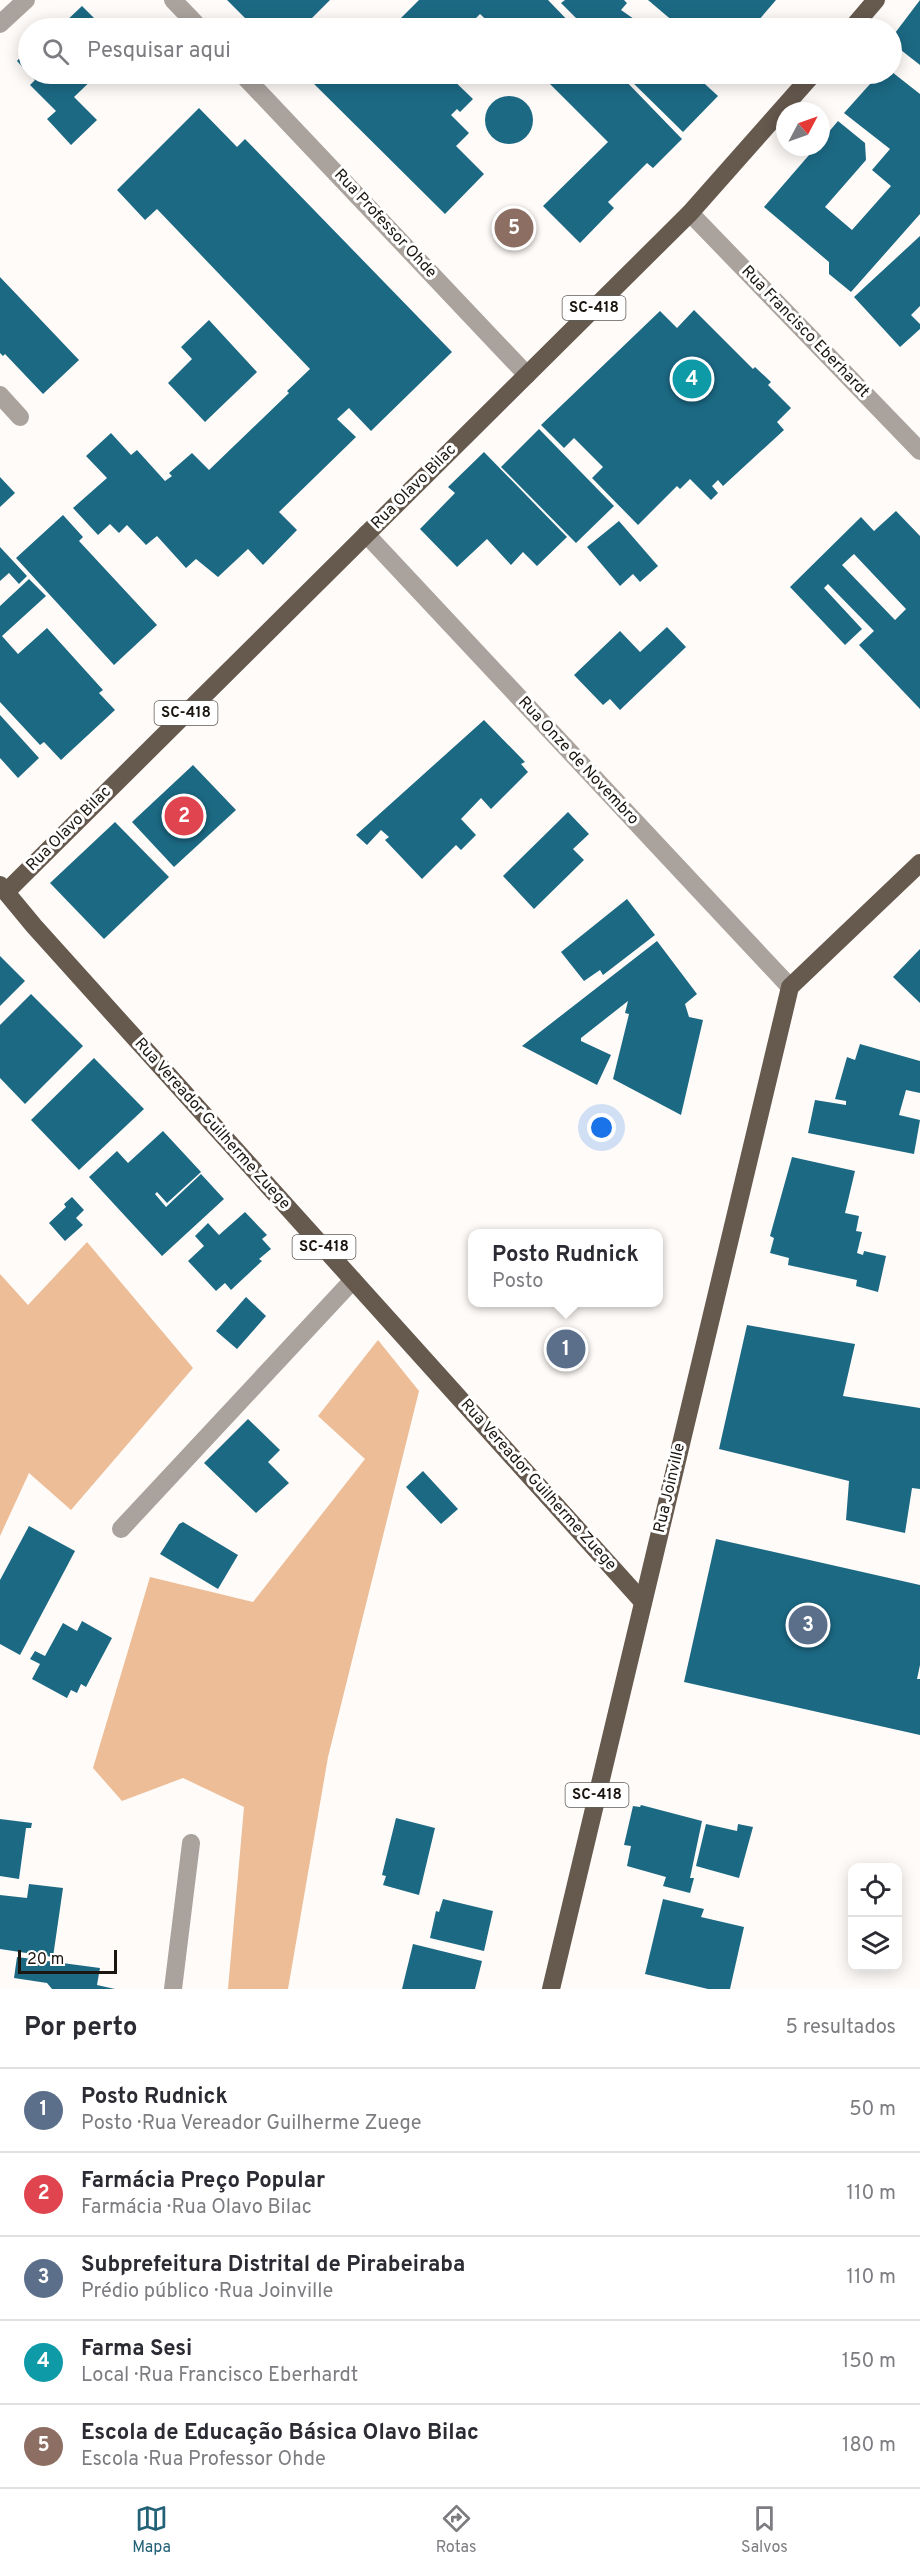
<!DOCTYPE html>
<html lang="pt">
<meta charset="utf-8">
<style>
body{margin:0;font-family:Overpass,sans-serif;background:#f2f2f3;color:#2b2b33}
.controls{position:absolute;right:18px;bottom:18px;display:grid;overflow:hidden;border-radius:12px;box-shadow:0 3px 15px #0003}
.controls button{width:54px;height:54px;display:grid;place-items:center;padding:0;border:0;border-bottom:2px solid #e1e1e2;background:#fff;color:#2b2b33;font:30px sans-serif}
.compass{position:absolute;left:776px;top:102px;width:54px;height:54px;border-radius:50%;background:#fff;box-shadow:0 3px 15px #0003;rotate:49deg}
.scale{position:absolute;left:18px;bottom:15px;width:99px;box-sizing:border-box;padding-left:6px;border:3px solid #1c1611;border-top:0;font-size:16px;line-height:21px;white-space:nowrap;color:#1c1611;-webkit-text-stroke:4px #fff;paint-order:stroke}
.you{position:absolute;left:602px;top:1128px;width:21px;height:21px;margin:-15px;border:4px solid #fff;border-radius:50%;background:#1a73e8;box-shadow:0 0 0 9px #1a73e833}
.badge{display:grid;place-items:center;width:39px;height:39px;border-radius:50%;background:#236177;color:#fff;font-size:20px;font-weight:700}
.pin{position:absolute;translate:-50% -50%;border:3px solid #fff;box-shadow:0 2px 6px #0006}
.popup{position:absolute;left:468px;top:1229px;width:195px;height:78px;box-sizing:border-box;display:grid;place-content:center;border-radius:12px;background:#fff;filter:drop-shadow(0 2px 4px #0005);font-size:20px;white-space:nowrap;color:#7c7c81}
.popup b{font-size:22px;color:#2b2b33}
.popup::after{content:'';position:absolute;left:50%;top:100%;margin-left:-12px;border:12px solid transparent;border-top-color:#fff}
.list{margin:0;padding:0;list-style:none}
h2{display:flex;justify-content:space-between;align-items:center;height:78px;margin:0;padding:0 24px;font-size:26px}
h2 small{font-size:20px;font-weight:400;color:#7c7c81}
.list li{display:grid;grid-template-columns:39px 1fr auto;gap:18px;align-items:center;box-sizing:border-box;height:84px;padding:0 24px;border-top:2px solid #e1e1e2}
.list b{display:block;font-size:22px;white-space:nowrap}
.list p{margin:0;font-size:20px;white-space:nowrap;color:#7c7c81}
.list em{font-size:20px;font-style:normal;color:#7c7c81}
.icon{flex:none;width:33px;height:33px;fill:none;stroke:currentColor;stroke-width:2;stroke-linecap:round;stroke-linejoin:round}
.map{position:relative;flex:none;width:920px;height:1989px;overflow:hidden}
.search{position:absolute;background:#fff;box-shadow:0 3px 15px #0003;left:18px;right:18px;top:18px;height:66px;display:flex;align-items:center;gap:15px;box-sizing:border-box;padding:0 21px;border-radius:33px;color:#7c7c81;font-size:22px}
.sheet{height:498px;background:#fff}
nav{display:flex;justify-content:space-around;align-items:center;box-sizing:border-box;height:84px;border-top:2px solid #e1e1e2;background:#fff;font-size:16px;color:#7c7c81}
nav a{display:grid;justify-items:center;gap:3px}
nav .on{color:#236177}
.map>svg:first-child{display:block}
.green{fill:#ecbd97}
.building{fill:#1c6984;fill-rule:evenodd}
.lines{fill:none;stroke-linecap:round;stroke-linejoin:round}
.minor{stroke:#aaa29c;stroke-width:18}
.major{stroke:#66594e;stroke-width:18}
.labels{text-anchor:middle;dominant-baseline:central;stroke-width:6;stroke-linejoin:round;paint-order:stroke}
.shield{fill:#fff;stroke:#605c58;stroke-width:1.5}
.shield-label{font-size:15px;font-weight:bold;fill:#1c1611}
.street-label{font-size:16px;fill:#1c1611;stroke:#fff}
</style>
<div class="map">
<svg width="920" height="1989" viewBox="0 0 920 1989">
<rect width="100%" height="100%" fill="#fffbf8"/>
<g class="green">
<path d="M87 1242 193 1368 71 1510 29 1473 0 1536V1274L28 1305Z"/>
<path d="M378 1340 419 1391 328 1757 288 1989H228L244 1807 183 1778 122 1801 93 1768 150 1577 253 1602 365 1459 318 1416Z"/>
</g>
<g class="building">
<path d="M227 0H330L302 28H255Z"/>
<path d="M419 0H548L575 28H495L480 14 466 28H391Z"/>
<path d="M565 0H624L627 3 621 10 647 28H586L561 3Z"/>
<path d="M648 0H776L752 28H681Z"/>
<path d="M920 0V65L892 43V37Z"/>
<path d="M82 6 104 28H66L62 25Z"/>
<path d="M28 49V73L17 61Z"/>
<path d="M892 72 920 94V214L851 292 829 274V262L764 207 816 147H821V141L838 121 865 143 866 160 825 207 852 230 891 186 872 170 890 149 844 113 879 74Z"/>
<path d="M29 74H98L74 97 97 120 71 145 47 119 56 111 30 85 35 80Z"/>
<path d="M304 74H447L473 99 460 112 457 109 451 115 469 133 456 146 484 174 445 214Z"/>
<path d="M540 74H619L682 139 653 168 647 163 608 202 614 208 580 243 543 206 608 142Z"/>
<path d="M624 74H694L718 96 683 132Z"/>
<circle cx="509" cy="120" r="24"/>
<path d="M199 108 237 147 245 139 452 352 371 431 349 408 337 419 356 437 279 512 297 530 263 565 248 549 218 577 196 559 186 568 157 536 146 545 127 525 119 533 110 524 98 535 73 508 107 478 86 456 111 433 131 455 137 450 165 481 172 476 169 473 192 453 209 470 289 393 287 391 310 369 157 209 145 220 117 190Z"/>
<path d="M920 236V306L911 315 920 324V329L900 347 854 297Z"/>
<path d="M0 277 79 360 43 394 5 354 3 356 0 353Z"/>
<path d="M694 310 753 369 755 367 771 382 768 385 791 408 777 422 784 430 723 486 718 480 712 486 718 493 711 500 690 479 680 489 677 486 638 525 592 478 603 467 574 438 564 448 541 425 660 311 677 328Z"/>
<path d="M209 320 257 372 205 422 168 383 192 359 181 347Z"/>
<path d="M539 429 614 506 576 543 501 467Z"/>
<path d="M484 452 567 537 537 566 523 552 511 565 487 539 457 567 420 529 455 493 448 487Z"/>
<path d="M0 477 15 493 0 507Z"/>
<path d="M896 511 920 536V709L859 645 874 631 828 584 824 588 862 629 845 645 790 587 861 517 874 531ZM854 554 906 609 895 620 842 565Z"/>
<path d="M63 515 83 537 79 541 157 625 114 665 16 558Z"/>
<path d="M619 521 658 566 640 582 633 574 620 586 587 547Z"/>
<path d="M0 547 27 576 19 584 9 573 0 581Z"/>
<path d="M29 579 46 596 2 636 18 654 47 628 103 690 99 693 115 710 61 760 44 742 40 745 0 702V606Z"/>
<path d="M667 627 686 647 620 710 610 699 603 705 574 675 620 631 640 652Z"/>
<path d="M0 715 39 758 18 778 0 758Z"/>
<path d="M484 720 525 762 521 764 528 772 491 809 481 798 461 819 476 835 461 850 456 845 422 879 385 840 389 837 381 830 367 845 356 835Z"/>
<path d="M193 765 236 810 174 867 132 822Z"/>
<path d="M568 812 589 834 573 849 584 860 534 909 503 876Z"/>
<path d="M115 822 169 877 104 939 50 883Z"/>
<path d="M627 899 655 935 603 975 600 970 584 981 561 952Z"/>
<path d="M657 941 697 994 685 1004 689 1017 703 1020 681 1115 613 1079 629 1014 625 1013 628 1001 581 1038V1041L611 1055 597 1085 522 1046Z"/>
<path d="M920 949V1003L893 977Z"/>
<path d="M0 956 25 981 0 1006Z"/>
<path d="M31 994 83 1046 25 1104 0 1078V1025Z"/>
<path d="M860 1044 920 1061V1093L906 1090 899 1115 920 1120 914 1154 808 1133 815 1100 846 1105V1101L835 1099 847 1057 855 1060Z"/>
<path d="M94 1058 144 1109 79 1170 31 1120Z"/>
<path d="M163 1131 201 1172 167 1203 157 1192 155 1194 166 1207 201 1174 224 1199 162 1256 89 1177 117 1151 128 1163Z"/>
<path d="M792 1157 855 1171 845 1213 859 1216 856 1231 862 1232 857 1253 863 1255 864 1251 886 1256 878 1292 856 1286 857 1280 788 1265 789 1258 770 1253 774 1238 770 1236Z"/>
<path d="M72 1197 84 1210 76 1218 83 1225 65 1241 49 1223 66 1207 64 1204Z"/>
<path d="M245 1212 267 1235 262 1239 271 1249 259 1259 262 1261 231 1290 225 1283 216 1291 188 1261 204 1246 195 1236 208 1223 219 1235Z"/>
<path d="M246 1297 266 1316 237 1349 216 1331Z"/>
<path d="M747 1325 855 1344 843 1396 920 1408V1489L912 1488 905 1533 846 1520 849 1481 719 1449Z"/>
<path d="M248 1419 280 1450 268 1462 289 1483 256 1513 204 1463Z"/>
<path d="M423 1471 458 1509 441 1524 406 1487Z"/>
<path d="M183 1522 238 1555 218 1589 160 1554 179 1524Z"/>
<path d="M29 1526 75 1551 20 1655 0 1644V1580Z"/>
<path d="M716 1539 920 1585V1665L917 1679H920V1735L684 1682Z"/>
<path d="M82 1621 112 1638 86 1687 81 1684 77 1693 71 1690 67 1698 32 1679 40 1664 30 1659 35 1651 45 1656 63 1623 77 1631Z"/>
<path d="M641 1805 702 1821 690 1878H694L690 1893 663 1886 666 1877 627 1866 631 1846 624 1845 633 1806 640 1807Z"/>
<path d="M396 1818 435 1828 419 1895 383 1885 386 1876 382 1875Z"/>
<path d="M0 1819 32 1823 31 1828H26L19 1879 0 1876Z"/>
<path d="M706 1824 737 1831 738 1824 753 1827 739 1878 696 1866Z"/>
<path d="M29 1884 63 1888 53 1957 0 1949V1895L27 1898Z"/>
<path d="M443 1899 493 1911 484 1951 430 1938 436 1911 439 1912Z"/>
<path d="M663 1899 704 1909 701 1917 744 1927 730 1989H708L645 1974Z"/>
<path d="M413 1944 482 1961 475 1989H402Z"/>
<path d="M17 1957 100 1968 97 1985 115 1989H52L47 1983 14 1978Z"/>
</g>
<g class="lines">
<g class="minor">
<path d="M173 0 200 28"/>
<path d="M0 24 26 0"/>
<path d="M242 74 527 375"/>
<path d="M690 213 920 451"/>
<path d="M0 395 20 417"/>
<path d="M366 534 790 987"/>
<path d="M121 1529 353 1280"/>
<path d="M173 1989 191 1843"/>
</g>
<g class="major">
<path d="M852 28 876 0"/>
<path d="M0 885 34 926 643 1602"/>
<path d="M6 892 690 213 813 74"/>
<path d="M551 1989 790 987 920 863"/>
</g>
</g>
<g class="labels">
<g class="shield">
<rect x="562.5" y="296" width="63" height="24" rx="4.5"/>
<rect x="154.5" y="701" width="63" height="24" rx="4.5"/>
<rect x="292.5" y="1235" width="63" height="24" rx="4.5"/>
<rect x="565.5" y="1783" width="63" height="24" rx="4.5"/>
</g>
<g class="shield-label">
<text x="594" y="308">SC-418</text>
<text x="186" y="713">SC-418</text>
<text x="324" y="1247">SC-418</text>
<text x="597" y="1795">SC-418</text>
</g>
<g class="street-label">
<text transform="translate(385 224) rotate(47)">Rua Professor Ohde</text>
<text transform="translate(805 332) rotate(46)">Rua Francisco Eberhardt</text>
<text transform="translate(414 487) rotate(-45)">Rua Olavo Bilac</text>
<text transform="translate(578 761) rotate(47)">Rua Onze de Novembro</text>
<text transform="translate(69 829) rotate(-45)">Rua Olavo Bilac</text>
<text transform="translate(212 1124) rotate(48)">Rua Vereador Guilherme Zuege</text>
<text transform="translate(538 1485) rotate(48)">Rua Vereador Guilherme Zuege</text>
<text transform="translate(670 1488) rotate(-77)">Rua Joinville</text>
</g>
</g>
</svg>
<div class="controls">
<button><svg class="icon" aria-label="locate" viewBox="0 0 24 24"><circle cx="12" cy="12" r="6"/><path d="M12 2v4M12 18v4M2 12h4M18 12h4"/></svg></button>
<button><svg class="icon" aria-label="layers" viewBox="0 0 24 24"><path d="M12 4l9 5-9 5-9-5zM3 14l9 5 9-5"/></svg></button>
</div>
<svg class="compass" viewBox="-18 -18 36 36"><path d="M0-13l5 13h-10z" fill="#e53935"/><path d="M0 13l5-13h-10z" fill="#7c7c81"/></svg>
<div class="scale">20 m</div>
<div class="you"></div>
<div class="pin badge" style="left:566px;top:1349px;background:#5c6f8a">1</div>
<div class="popup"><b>Posto Rudnick</b>Posto</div>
<div class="pin badge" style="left:184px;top:816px;background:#e0444e">2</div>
<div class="pin badge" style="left:808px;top:1625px;background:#5c6f8a">3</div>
<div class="pin badge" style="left:692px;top:379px;background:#0f9aa8">4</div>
<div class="pin badge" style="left:514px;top:228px;background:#8d6e63">5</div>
<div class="search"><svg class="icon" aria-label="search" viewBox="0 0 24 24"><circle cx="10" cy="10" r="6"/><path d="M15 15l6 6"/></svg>Pesquisar aqui</div>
</div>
<section class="sheet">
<h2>Por perto<small>5 resultados</small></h2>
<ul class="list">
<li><span class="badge" style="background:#5c6f8a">1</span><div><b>Posto Rudnick</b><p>Posto · Rua Vereador Guilherme Zuege</p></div><em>50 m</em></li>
<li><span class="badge" style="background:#e0444e">2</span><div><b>Farmácia Preço Popular</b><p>Farmácia · Rua Olavo Bilac</p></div><em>110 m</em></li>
<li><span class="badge" style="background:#5c6f8a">3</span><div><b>Subprefeitura Distrital de Pirabeiraba</b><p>Prédio público · Rua Joinville</p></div><em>110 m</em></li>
<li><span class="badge" style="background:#0f9aa8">4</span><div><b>Farma Sesi</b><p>Local · Rua Francisco Eberhardt</p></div><em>150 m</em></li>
<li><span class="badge" style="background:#8d6e63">5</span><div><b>Escola de Educação Básica Olavo Bilac</b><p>Escola · Rua Professor Ohde</p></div><em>180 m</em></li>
</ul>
</section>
<nav>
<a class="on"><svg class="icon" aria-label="map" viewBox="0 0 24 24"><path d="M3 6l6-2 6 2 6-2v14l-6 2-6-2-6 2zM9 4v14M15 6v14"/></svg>Mapa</a>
<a><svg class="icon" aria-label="directions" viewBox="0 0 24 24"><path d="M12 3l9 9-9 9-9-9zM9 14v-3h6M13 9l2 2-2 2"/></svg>Rotas</a>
<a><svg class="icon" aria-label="saved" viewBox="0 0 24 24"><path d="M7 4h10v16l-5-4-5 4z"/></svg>Salvos</a>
</nav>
